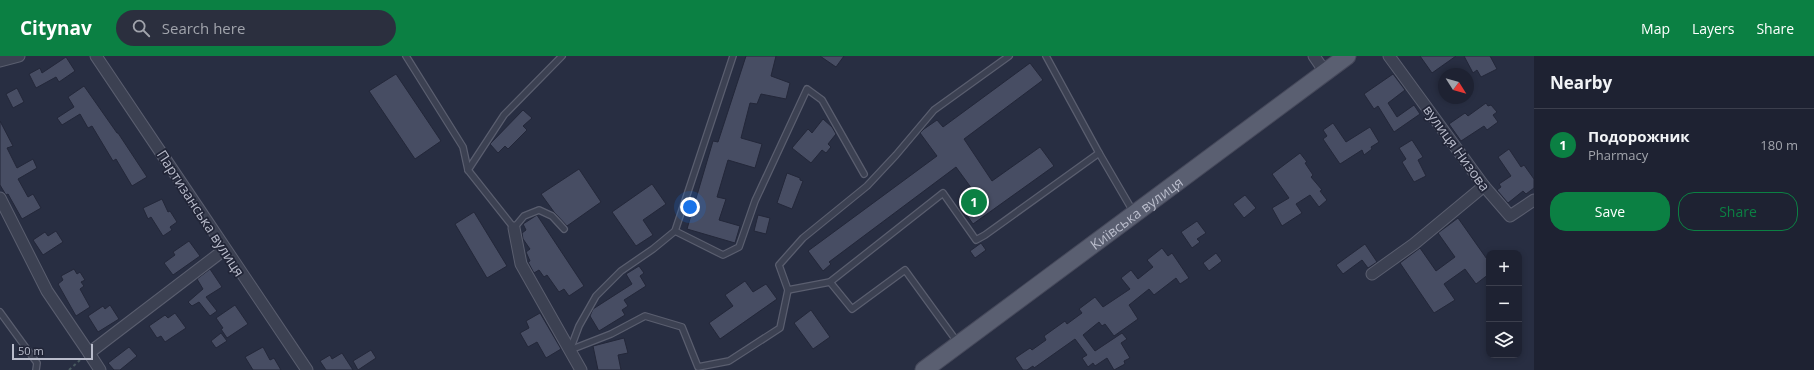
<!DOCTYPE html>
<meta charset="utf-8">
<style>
body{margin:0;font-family:"Open Sans",sans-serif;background:#2b2f3e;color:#f1f3f6}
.controls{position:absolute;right:12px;bottom:12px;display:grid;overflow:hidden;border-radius:8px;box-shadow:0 2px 6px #0003}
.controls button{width:36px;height:36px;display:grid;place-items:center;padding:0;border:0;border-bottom:1px solid #3c3f4d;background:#1e2232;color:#f1f3f6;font:20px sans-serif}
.compass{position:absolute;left:1438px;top:12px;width:36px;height:36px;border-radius:50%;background:#1e2232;box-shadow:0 2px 6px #0003;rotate:127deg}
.scale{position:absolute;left:12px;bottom:10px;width:81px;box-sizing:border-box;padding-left:4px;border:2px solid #b9bccb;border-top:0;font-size:11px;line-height:14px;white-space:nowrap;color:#b9bccb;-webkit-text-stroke:3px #212537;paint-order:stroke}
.you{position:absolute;left:690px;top:151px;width:14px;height:14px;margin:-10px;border:3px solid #fff;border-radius:50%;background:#1a73e8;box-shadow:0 0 0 6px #1a73e833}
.badge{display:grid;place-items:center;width:26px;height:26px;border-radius:50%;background:#0b8043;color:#fff;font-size:13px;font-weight:700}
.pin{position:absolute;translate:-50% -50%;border:2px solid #fff;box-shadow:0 1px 4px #0006}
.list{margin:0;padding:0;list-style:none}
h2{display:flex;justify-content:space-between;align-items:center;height:52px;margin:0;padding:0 16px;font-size:17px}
h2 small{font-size:13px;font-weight:400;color:#a1a4ac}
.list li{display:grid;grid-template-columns:26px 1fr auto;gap:12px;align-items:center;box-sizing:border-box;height:72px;padding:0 16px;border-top:1px solid #3c3f4d}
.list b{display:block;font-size:15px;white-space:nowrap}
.list p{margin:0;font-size:13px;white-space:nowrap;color:#a1a4ac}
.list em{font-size:13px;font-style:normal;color:#a1a4ac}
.actions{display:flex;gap:8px;padding:12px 16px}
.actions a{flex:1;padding:9px 0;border:1px solid #0b8043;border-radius:16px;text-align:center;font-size:14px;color:#0b8043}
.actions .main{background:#0b8043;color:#fff}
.icon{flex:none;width:22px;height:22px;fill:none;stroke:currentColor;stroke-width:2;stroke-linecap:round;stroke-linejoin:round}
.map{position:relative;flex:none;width:1534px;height:314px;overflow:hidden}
header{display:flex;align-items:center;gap:24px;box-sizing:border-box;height:56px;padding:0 20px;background:#0b8043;color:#fff}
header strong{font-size:19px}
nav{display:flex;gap:22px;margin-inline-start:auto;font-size:14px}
.search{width:280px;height:36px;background:#2b2f3e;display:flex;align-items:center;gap:10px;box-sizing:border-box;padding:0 14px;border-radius:22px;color:#a1a4ac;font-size:15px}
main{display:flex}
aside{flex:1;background:#1e2232}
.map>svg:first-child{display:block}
.building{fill:#474d63;stroke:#232739}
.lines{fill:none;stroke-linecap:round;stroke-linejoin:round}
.lane-casing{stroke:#5a5e6f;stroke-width:8}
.street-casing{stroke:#5a5e6f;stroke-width:13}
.primary-casing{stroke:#46495b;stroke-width:19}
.path{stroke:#48585f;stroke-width:2;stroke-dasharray:3 3;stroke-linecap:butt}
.lane{stroke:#3c4152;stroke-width:5.5}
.street{stroke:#3c4152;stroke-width:11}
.primary{stroke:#5a5f71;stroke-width:17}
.labels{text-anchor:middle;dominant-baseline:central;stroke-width:3.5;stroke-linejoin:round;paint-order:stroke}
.street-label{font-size:14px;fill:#b9bccb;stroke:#212537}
</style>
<header>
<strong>Citynav</strong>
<div class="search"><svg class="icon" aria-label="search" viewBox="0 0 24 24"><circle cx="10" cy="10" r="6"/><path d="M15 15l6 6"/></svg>Search here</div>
<nav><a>Map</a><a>Layers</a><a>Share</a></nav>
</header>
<main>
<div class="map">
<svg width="1534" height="314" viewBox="0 0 1534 314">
<rect width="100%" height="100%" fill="#282e42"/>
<g class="building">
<path d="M746 0H776L771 20 790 27 786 43 761 38 757 48 750 47 741 82 762 88 755 112 728 104 717 141 726 143 719 164 740 170 735 187 687 173 713 85 718 86Z"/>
<path d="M820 0H844L836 11Z"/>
<path d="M1420 0H1456L1432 17Z"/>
<path d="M1464 0H1490L1497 13 1481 21 1477 14 1473 17Z"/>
<path d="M66 1 75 15 59 26 56 21 36 32 29 18 40 12 42 17Z"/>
<path d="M1030 7 1043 24 964 83 992 125 1040 91 1054 110 973 168 959 148 975 137 956 111 829 206 831 208 823 215 808 195 937 100 920 77 924 73 937 64 943 71Z"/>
<path d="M396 18 441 85 415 103 369 35Z"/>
<path d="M1393 18 1405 34 1388 47 1397 61 1414 49 1420 58 1394 76 1378 50 1374 53 1364 38Z"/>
<path d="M84 30 117 77H118L147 121 132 130 116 103 113 105 92 70 88 72 80 58 62 69 57 62 74 51 68 41Z"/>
<path d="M17 32 24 46 13 52 6 38Z"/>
<path d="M1486 47 1488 50 1491 49 1497 56 1493 59 1498 66 1487 74 1484 70 1461 85 1449 68 1465 57 1468 60Z"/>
<path d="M523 54 532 62 523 70 527 74 508 93 505 90 498 97 490 88Z"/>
<path d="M823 63 832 71 836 78 828 88 831 91 826 97 822 94 811 107 792 92 808 73 812 77Z"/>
<path d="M0 65 13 90 7 92 17 112 33 103 37 112 18 123 28 141 33 138 41 152 22 163 8 138 6 139 0 129Z"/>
<path d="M1333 67 1346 86 1370 71 1379 86 1371 91 1372 93 1364 99 1362 94 1340 108 1323 83 1327 80 1323 74Z"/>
<path d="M1412 84 1423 101 1418 104 1426 120 1414 126 1402 106 1406 103 1399 92Z"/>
<path d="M1509 93 1521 111 1524 109 1534 123V132L1526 138 1523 135 1508 147 1497 134 1501 131 1499 128 1511 120 1498 101Z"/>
<path d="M1300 97 1307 106 1305 107 1313 119 1311 121 1322 134 1320 135 1327 144 1319 151 1310 139 1296 148 1302 157 1282 170 1272 152 1289 142 1272 118Z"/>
<path d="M579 113 601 146 567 170 554 156 541 138Z"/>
<path d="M787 117 800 122V124L803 125 792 153 777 147Z"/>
<path d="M652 128 666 148 643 164 653 179 636 190 612 156Z"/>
<path d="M1245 139 1256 152 1244 162 1233 148Z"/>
<path d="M162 143 168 156 170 155 177 166 170 171 172 174 163 180 151 161 148 163 143 152Z"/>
<path d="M474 156 507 210 487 222 455 168Z"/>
<path d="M537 159 584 230 569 240 564 233 559 236 547 219 544 221 539 214 534 217 528 206 530 205 526 196 530 193 523 183 522 177 526 174 523 168Z"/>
<path d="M758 159 770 162 766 178 754 175Z"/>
<path d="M1458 162 1489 206V218L1476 228 1465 213 1444 228 1455 244 1434 257 1400 207 1420 192 1436 215 1455 201 1438 177Z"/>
<path d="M1197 165 1206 177 1197 183 1200 186 1192 192 1181 176Z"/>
<path d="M56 175 63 186 43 199 33 184 45 176 48 180Z"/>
<path d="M189 185 200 200 173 219 164 207 175 199 173 196Z"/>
<path d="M981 187 986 194 975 202 970 195Z"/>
<path d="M1365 188 1377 206 1368 212 1362 204 1343 218 1336 209Z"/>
<path d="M1162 192 1168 200 1172 197 1189 222 1180 228 1176 222 1154 239 1149 233 1129 249 1138 263 1114 280 1105 268 1102 270 1099 266 1083 279 1095 295 1122 277 1127 283 1121 287 1130 302 1124 305 1125 308 1114 314 1107 302 1095 310 1093 307 1088 311 1082 302 1087 299 1075 283 1034 312 1033 310 1027 314H1023L1015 302 1030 292 1032 294 1046 284 1044 280 1065 265 1067 268 1082 257 1079 253 1095 241 1103 251 1130 233 1121 222 1131 214 1138 223 1153 211 1147 204Z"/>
<path d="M1216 197 1222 205 1209 215 1203 207Z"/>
<path d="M639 210 644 217 640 220 646 230 624 244 628 250 622 254 625 259 599 275 590 260 593 253 632 228 626 218Z"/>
<path d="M74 213 77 218 80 216 85 224 81 226 84 230 80 233 90 251 76 260 58 228 63 224 61 220Z"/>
<path d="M210 213 222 231 206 241 217 255 210 260 199 246 192 250 188 246 203 233 197 223Z"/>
<path d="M745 225 753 236 766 228 777 243 720 283 709 267 733 250 725 239Z"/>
<path d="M110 249 119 263 98 276 88 260 103 250 105 253Z"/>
<path d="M235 249 248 268 227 282 221 273 223 272 216 262Z"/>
<path d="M811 254 830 281 813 293 794 267Z"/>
<path d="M175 257 186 272 165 286 161 280 157 282 149 270 165 259 168 262Z"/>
<path d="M540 257 561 293 546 302 537 286 528 291 520 277 529 272 526 265Z"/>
<path d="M221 277 227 285 216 292 211 285Z"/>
<path d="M624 282 628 297 618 299 621 314H598L593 290Z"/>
<path d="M129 291 137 300 120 314H114L108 307Z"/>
<path d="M263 291 270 304 274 302 281 314H253L245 301Z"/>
<path d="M371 294 376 302 358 314 353 305Z"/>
<path d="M342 297 353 314H326L320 305 330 299 332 303Z"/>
</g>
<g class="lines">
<g class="lane-casing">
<g id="lane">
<path d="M406 0 463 91 468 114"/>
<path d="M562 0 504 59 468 114 514 172 524 160 539 154 552 160 564 173"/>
<path d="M1046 0 1099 97 1134 157"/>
<path d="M675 175 723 199 739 191 755 145 807 33 822 44 864 118"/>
<path d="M830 226 852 253 905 214 958 287"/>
<path d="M788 234 830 226 943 137 976 184 985 179 1099 97"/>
<path d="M0 256 37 307 36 314"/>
<path d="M570 294 611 278 645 260 682 271 698 311 729 305 780 272 788 234 779 209 803 182 867 130 896 99 934 54 1009 0"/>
<path d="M570 294 579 270 596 240 621 215 653 193 675 175 733 0"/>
</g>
</g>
<g class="street-casing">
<g id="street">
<path d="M96 0C167 104 236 210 307 314"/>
<path d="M1314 0 1325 16"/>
<path d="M1389 0 1484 130 1510 160 1534 144"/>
<path d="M0 5 19 0"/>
<path d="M0 142 47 235 89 297"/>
<path d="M514 172 521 208 581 314"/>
<path d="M1372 218 1414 188 1484 130"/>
<path d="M100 314 89 297 224 194"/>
</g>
</g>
<g class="primary-casing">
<g id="primary">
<path id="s1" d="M924 314 1347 0"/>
</g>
</g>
<path class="path" d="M69 314 80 304"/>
<use href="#lane" class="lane"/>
<use href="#street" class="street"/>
<use href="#primary" class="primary"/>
</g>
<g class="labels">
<g class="street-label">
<text transform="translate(1457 92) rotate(54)">вулиця Низова</text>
<text stroke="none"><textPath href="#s1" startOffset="264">Київська вулиця</textPath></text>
<text transform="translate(201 157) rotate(57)">Партизанська вулиця</text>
</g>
</g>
</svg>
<div class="controls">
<button>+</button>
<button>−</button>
<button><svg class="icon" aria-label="layers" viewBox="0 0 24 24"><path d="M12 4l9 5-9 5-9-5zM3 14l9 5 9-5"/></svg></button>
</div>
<svg class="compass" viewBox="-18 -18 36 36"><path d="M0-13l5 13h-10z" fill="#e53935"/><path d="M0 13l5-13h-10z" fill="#a1a4ac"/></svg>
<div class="scale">50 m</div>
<div class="you"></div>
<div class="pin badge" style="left:974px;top:146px">1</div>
</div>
<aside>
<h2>Nearby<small></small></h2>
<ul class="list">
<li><span class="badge">1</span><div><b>Подорожник</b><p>Pharmacy</p></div><em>180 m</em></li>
</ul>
<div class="actions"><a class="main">Save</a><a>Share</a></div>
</aside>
</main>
